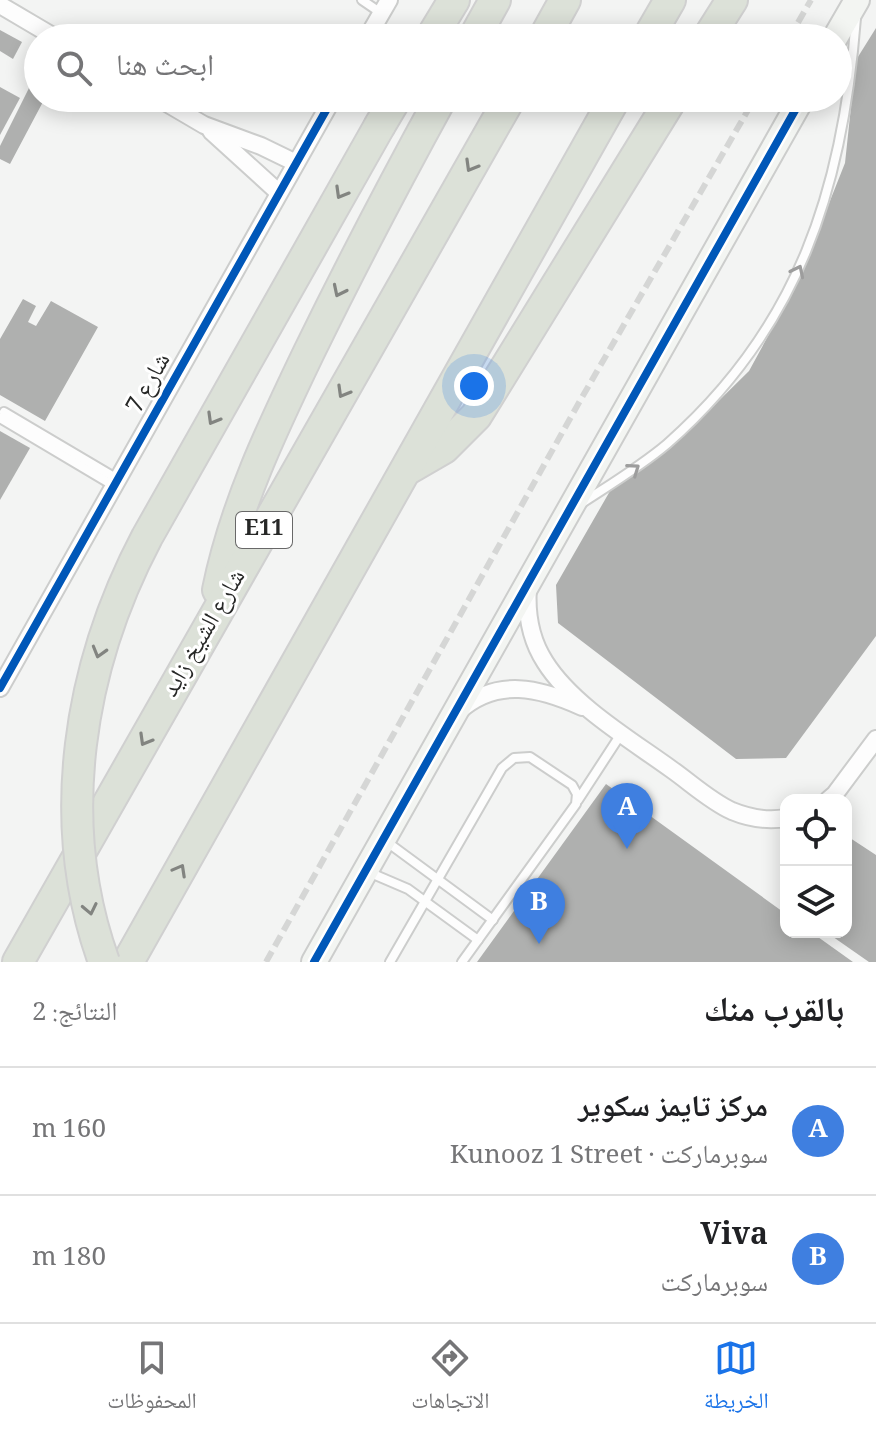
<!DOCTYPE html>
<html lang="ar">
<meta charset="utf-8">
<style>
body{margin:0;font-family:Georgia,"Noto Naskh Arabic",serif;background:#f2f2f2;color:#202124;direction:rtl}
.controls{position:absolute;right:24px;bottom:24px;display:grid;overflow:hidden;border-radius:16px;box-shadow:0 4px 20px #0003}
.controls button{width:72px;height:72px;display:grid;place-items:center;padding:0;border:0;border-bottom:2px solid #e0e0e0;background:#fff;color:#202124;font:40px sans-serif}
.you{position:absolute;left:474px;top:386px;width:28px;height:28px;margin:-20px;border:6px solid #fff;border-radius:50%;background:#1a73e8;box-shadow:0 0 0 12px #1a73e833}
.badge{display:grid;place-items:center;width:52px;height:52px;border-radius:50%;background:#1a73e8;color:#fff;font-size:26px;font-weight:700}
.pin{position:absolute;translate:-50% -66px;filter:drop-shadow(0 2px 4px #0008)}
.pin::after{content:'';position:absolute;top:42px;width:28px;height:24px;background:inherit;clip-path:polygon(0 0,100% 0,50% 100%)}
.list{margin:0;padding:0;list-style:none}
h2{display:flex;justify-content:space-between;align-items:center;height:104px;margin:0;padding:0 32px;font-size:34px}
h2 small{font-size:26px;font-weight:400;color:#757577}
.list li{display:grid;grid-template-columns:52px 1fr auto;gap:24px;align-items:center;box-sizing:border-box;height:128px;padding:0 32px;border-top:2px solid #e0e0e0}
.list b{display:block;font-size:30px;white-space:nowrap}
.list p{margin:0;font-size:26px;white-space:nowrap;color:#757577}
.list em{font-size:26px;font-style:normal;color:#757577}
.icon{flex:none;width:44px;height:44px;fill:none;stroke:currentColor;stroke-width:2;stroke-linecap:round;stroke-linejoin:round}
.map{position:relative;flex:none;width:876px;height:962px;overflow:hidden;direction:ltr}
.search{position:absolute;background:#fff;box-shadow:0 4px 20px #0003;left:24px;right:24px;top:24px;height:88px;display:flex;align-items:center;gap:20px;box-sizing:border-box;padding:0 28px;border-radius:44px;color:#757577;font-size:30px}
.sheet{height:360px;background:#fff}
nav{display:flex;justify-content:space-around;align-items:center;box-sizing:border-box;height:112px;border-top:2px solid #e0e0e0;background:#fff;font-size:22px;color:#757577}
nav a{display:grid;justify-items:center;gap:4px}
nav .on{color:#1a73e8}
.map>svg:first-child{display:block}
.building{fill:#afb0af}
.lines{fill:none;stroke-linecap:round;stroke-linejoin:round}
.lane-casing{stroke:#cccdcc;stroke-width:12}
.street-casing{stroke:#cccdcc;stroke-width:20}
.secondary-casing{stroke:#cccdcc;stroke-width:28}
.highway-casing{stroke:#d0d0d0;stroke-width:34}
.lane{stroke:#fdfdfd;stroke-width:8}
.street{stroke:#fdfdfd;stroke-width:16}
.secondary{stroke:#f3f5f2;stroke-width:24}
.highway{stroke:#dce1d8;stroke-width:30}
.rail{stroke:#d5d6d5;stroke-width:6;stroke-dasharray:12 6;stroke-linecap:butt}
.highway-bridge-casing{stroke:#d0d0d0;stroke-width:34;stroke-linecap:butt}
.highway-bridge{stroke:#dce1d8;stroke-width:30}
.cycleway-casing{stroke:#fff;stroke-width:13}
.cycleway{stroke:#0057b8;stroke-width:8}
.oneway{stroke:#828480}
.oneway2{stroke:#9d9d9d}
.labels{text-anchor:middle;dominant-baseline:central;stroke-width:6;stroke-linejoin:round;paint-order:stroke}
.shield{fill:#fff;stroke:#686868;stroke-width:2}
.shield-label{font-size:22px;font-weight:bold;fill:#272827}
.street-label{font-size:24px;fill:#272827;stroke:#fff}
</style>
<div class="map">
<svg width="876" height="962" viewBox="0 0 876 962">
<rect width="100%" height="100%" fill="#f3f4f3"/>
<g class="building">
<path d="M876 28V636L786 758 736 759 558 623 556 585 610 491 677 442 749 371 799 279 845 163 856 60Z"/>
<path d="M0 30 22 42 13 59 0 51Z"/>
<path d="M38 70V98H45L10 164 0 159V146Z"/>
<path d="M0 87 20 98 0 135Z"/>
<path d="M23 299 36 306 28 322 36 326 51 301 98 327 45 421 0 395V339Z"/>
<path d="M0 431 30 448 0 500Z"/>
<path d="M606 784 786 914V932H811L853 962H477Z"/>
<path d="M847 836 876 855V962H869L826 932H846Z"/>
</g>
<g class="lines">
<g class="lane-casing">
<g id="lane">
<path d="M362 0 381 13"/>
<path d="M4 412 119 480"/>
<path d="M0 418 116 487"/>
<path d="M582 503C611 484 641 466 667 444 799 328 843 188 856 18"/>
<path d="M578 800 621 734"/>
<path d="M387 842 493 920"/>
<path d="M366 871 408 889 478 940"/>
<path d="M390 962 502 768 514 758 530 757 572 785 577 794 576 804 462 962"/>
</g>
</g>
<g class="street-casing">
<g id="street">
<path d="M0 5 56 38"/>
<path d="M367 38 389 0"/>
<path d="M158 98 204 125 261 146 296 163"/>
<path d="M211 131 278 192"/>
<path d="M528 586C526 613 530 639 545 662 572 705 631 740 671 769 691 783 710 801 732 811 749 818 768 821 786 818"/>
<path d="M0 688 333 98"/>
<path d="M459 711C497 677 540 688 582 707"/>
<path d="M828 800 835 794 876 739"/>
</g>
</g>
<g class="secondary-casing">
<g id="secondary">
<path d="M835 38 857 0"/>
<path d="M314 962 802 98"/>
</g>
</g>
<g class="highway-casing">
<g id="highway">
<path d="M431 38 454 0"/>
<path d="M474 38 495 0"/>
<path d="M544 38 565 0"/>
<path d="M648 38 670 0"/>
<path d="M708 38 732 0"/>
<path d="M380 125 396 98"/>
<path d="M406 470 444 448 476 416 672 98"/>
<path d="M218 590C235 506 272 429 309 352 351 266 395 182 441 98"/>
<path d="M18 962 510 98"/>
<path d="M128 962 615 98"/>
</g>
</g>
<use href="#lane" class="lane"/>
<use href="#street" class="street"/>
<use href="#secondary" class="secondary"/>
<use href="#highway" class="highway"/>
<g class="rail">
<path d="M789 38 811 0"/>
<path d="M266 962 581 399 755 98"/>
</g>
<g class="highway-bridge-casing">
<path id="highway-bridge" d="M104 962C53 821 79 666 147 537L380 125"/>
</g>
<use href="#highway-bridge" class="highway-bridge"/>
<g class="cycleway-casing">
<g id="cycleway">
<path d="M0 688 333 98"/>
<path d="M314 962 802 98"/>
</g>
</g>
<use href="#cycleway" class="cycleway"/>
</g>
<defs><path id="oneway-chevron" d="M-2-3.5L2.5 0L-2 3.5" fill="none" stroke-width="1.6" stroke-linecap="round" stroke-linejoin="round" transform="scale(2)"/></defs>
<g class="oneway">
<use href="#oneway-chevron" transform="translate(471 166) rotate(120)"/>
<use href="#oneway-chevron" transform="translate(341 193) rotate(120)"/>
<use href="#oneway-chevron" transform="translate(339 291) rotate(116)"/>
<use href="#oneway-chevron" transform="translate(343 392) rotate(120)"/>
<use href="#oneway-chevron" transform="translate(213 419) rotate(120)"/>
<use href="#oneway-chevron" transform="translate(99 652) rotate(106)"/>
<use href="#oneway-chevron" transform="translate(145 740) rotate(120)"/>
<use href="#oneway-chevron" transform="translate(180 870) rotate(-61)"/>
<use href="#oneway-chevron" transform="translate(90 909) rotate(78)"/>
</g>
<g class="oneway2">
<use href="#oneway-chevron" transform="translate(798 271) rotate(-64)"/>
<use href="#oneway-chevron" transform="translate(634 469) rotate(-35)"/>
</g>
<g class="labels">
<rect class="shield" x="236" y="512" width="56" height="36" rx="6"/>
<g class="shield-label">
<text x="264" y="530">E11</text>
</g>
<g class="street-label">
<text transform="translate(150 384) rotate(-61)">شارع 7</text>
<text transform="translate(205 634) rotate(-60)">شارع الشيخ زايد</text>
</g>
</g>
</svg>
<div class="controls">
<button><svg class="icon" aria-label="locate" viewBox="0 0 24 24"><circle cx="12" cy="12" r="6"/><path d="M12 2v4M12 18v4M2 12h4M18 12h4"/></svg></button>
<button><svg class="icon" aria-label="layers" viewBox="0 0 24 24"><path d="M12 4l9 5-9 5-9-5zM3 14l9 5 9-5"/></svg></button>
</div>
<div class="you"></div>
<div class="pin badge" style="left:627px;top:849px;background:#3f7fe0">A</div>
<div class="pin badge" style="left:539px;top:944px;background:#3f7fe0">B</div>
<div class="search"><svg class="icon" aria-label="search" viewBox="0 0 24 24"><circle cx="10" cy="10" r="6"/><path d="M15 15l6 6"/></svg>ابحث هنا</div>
</div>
<section class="sheet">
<h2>بالقرب منك<small>النتائج: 2</small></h2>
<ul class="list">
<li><span class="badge" style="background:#3f7fe0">A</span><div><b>مركز تايمز سكوير</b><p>سوبرماركت · Kunooz 1 Street</p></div><em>160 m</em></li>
<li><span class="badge" style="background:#3f7fe0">B</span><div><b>Viva</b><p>سوبرماركت</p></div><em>180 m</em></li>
</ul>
</section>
<nav>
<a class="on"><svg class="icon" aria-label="map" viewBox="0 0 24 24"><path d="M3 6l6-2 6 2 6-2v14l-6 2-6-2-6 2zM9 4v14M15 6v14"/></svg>الخريطة</a>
<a><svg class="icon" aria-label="directions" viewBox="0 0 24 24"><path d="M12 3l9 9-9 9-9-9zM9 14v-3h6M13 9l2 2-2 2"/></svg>الاتجاهات</a>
<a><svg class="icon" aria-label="saved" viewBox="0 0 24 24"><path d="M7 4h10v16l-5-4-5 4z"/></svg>المحفوظات</a>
</nav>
